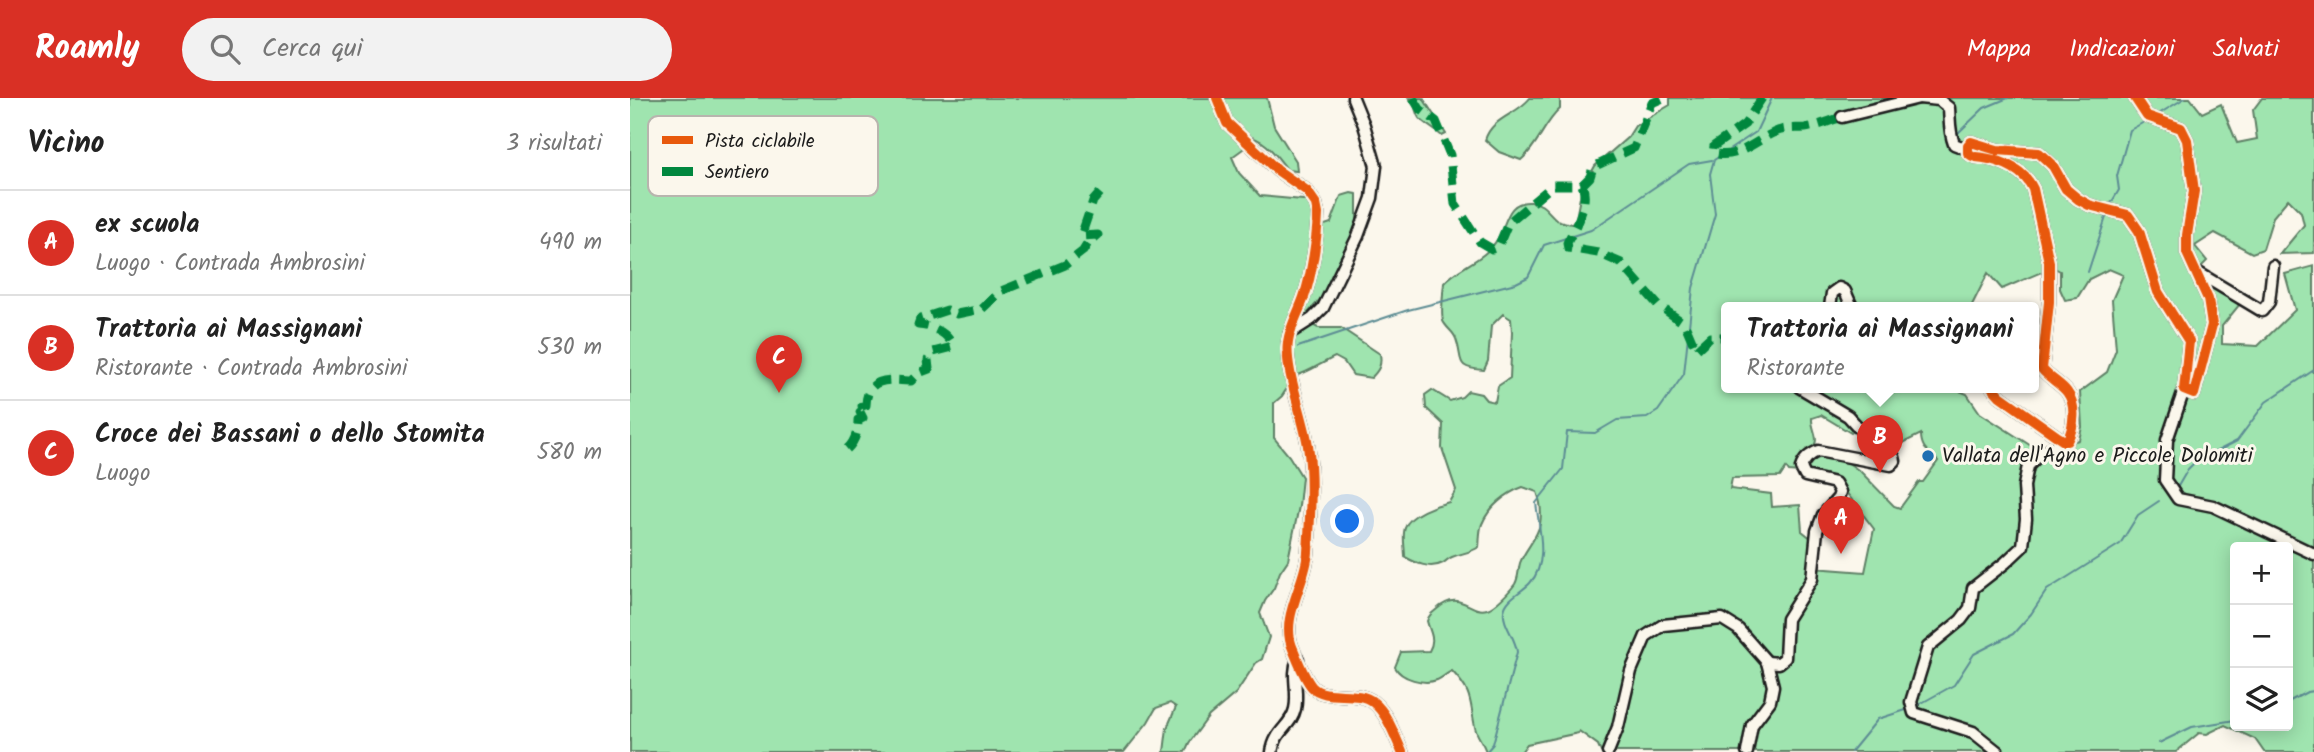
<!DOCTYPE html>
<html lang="it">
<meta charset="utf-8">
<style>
body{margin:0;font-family:Kalam,sans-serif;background:#f2f2f2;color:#222}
.controls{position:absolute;right:21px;bottom:21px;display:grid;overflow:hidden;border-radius:7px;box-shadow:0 4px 18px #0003}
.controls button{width:63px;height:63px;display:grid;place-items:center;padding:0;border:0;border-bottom:2px solid #e0e0e0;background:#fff;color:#222;font:35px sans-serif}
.you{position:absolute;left:718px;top:424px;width:24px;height:24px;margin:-18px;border:5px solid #fff;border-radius:50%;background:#1a73e8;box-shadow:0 0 0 10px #1a73e833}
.badge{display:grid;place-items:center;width:46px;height:46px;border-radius:50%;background:#d93025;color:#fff;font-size:23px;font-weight:700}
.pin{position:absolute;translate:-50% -58px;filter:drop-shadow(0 2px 4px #0008)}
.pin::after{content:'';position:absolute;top:37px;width:24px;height:21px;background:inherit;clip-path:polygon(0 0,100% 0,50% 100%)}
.popup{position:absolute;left:1091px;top:204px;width:318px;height:91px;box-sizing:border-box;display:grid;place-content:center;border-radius:7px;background:#fff;filter:drop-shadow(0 2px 5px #0005);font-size:23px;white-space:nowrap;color:#767676}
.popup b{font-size:26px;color:#222}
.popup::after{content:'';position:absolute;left:50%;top:100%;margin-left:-14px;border:14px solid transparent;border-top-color:#fff}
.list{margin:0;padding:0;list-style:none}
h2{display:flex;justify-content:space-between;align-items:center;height:91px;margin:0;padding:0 28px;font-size:30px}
h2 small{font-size:23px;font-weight:400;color:#767676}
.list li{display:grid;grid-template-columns:46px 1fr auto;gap:21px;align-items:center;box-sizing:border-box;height:105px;padding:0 28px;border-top:2px solid #e0e0e0}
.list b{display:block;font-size:26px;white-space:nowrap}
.list p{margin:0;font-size:23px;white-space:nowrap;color:#767676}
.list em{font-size:23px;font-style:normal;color:#767676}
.icon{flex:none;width:38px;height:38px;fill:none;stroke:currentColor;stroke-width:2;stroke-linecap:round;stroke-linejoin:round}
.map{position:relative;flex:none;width:1684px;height:654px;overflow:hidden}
header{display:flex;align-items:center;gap:42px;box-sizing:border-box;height:98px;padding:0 35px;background:#d93025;color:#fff}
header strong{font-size:33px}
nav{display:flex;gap:38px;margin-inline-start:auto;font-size:24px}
.search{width:490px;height:63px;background:#f2f2f2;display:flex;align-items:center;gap:18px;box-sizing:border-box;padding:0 24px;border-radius:38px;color:#767676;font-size:26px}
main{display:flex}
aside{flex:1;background:#fff}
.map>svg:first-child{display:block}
.green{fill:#9fe4af;stroke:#5e8066;stroke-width:2;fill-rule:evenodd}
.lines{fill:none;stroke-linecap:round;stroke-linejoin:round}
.stream{stroke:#5d8d94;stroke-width:2}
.minor-casing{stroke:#1c1c1c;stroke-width:15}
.minor{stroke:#fbf7ec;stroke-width:10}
.quiet{stroke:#00873e;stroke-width:9;stroke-dasharray:18 9;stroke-linecap:butt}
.cycleway-casing{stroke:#fbf7ec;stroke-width:15}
.cycleway{stroke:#e8590c;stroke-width:10}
.poi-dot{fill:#1f6fb2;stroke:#fbf7ec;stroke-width:2.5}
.labels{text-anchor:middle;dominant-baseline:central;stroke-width:6;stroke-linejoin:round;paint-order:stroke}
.poi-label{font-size:21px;fill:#1c1c1c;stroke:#fbf7ec;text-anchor:start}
.key{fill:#fbf7ec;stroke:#b8b5ae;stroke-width:2}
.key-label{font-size:19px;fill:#1c1c1c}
</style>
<header>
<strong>Roamly</strong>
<div class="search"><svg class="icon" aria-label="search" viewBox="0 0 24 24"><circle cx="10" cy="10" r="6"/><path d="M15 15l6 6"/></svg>Cerca qui</div>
<nav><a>Mappa</a><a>Indicazioni</a><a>Salvati</a></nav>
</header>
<main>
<aside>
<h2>Vicino<small>3 risultati</small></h2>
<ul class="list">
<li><span class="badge">A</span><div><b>ex scuola</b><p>Luogo · Contrada Ambrosini</p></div><em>490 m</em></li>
<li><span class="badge">B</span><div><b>Trattoria ai Massignani</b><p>Ristorante · Contrada Ambrosini</p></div><em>530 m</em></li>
<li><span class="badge">C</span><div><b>Croce dei Bassani o dello Stomita</b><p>Luogo</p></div><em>580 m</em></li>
</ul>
</aside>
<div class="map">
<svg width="1684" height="654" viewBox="0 0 1684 654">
<rect width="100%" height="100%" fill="#fbf7ec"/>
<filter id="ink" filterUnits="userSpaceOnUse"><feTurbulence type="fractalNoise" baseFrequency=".0143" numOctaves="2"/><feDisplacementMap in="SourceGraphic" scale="14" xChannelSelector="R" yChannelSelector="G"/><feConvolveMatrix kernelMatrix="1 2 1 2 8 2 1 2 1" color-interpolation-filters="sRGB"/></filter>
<g filter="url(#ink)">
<g class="green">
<path d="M0 0H637L644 28 666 63 667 73 658 72C646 58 636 41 617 38L613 51 602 59 609 75 630 98 673 102 683 108 689 126 692 128 701 125 711 98 721 95 727 96V134L694 197 676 217 677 224 688 230H711L750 256C752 267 749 272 741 280L723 277 714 264 705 259C691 265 680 274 665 278L652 298 644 305V340L659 358 672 379 669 408 658 462 650 474 644 490 635 503 630 515 639 539 632 561 626 565 606 595 579 618 559 645 555 654H534L537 630 546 609 540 605 526 610 518 624 494 654H0Z"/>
<path d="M779 0H793L816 36 812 38C805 32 795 26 789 20 784 13 787 8 779 0Z"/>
<path d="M900 0H930V11C914 25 908 48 891 62L869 54 855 42C862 19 887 17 900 0Z"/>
<path d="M1040 0H1560L1572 15 1591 6 1607 45 1627 41 1623 12 1632 0H1684V155L1650 156 1674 127 1671 114 1658 101 1643 119 1633 151 1622 155 1585 135 1565 148 1577 163 1569 171 1574 182 1610 206 1592 228V246L1628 248 1665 212 1655 176 1684 168V654H1634L1625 641 1595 627 1577 636 1569 635 1546 654H971L968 647 949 633 948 635 897 646 891 654H856C853 644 846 637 845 629 839 600 843 596 822 573 817 575 812 580 807 582 794 587 771 581 765 569L771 554 799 553C806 541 800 535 797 523 799 517 802 515 807 511 830 490 839 516 857 511 865 509 880 493 885 486 889 479 888 472 890 465 895 451 907 441 910 426 912 414 911 405 907 394L893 389C876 395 859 409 852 426 849 433 850 442 849 449 840 455 832 455 822 459 817 461 818 462 813 465 800 472 786 465 775 459 775 450 772 437 775 430 779 416 806 407 819 404L826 392 812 350 813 326 796 310 795 297 802 292 820 303 832 299 838 293 851 296 856 302 865 304 868 288 880 280 882 234 881 221 873 216 861 228 858 263 854 272C823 270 834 262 826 241 824 234 816 230 813 223 811 216 813 193 814 185 829 168 856 162 868 140 877 125 877 102 901 104 915 105 917 114 927 122 931 124 938 125 942 126L946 120 951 94 965 68 998 39 1005 28 1040 7ZM1423 169 1430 173V191L1435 202 1447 200 1459 181 1479 171 1493 177 1482 202 1486 251 1477 274 1450 294 1452 329 1449 342 1409 353 1350 315 1337 296 1320 289H1096V209H1341L1358 175 1372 191ZM1191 317 1221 335 1228 328 1253 337 1263 350 1291 336C1291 352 1299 353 1308 363L1293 384H1289L1270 410 1264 408 1231 374 1210 359 1181 351C1192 342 1181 332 1182 320ZM1175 368 1181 377 1206 381 1244 431 1235 474 1184 470 1188 446 1172 433 1170 407 1142 409 1141 396 1100 391 1102 380 1150 379 1156 370 1159 374 1169 375ZM1605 449H1658V628H1605Z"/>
</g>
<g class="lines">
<g class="stream">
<path d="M1527 17 1555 0"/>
<path d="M1327 36 1354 10 1378 0"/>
<path d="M1480 107 1489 92 1487 78 1500 32 1516 23"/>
<path d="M1458 174 1477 116"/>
<path d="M668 249 778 212 886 185 898 179 914 147 961 132 1059 66 1082 62"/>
<path d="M1547 390 1558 371 1564 365 1607 343 1636 304 1684 272"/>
<path d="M1658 604 1677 594 1684 593"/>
<path d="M1288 607 1324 587 1344 556 1383 536 1401 516 1417 492 1490 446 1508 417 1529 403"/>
<path d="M1529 645 1562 629 1605 622"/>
<path d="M856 654 863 646 887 554C886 540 872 526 874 513 876 500 892 494 900 485 919 465 909 430 906 405L933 371 937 334 965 335 987 322 1017 320 1028 313 1054 276 1063 190 1085 116 1080 76 1084 62 1126 34 1142 0"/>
<path d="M1221 654 1248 621 1279 611"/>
</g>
<g class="minor-casing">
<g id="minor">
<path d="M587 0 597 25 647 72 677 93 686 106 688 116C687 140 682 176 674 199 669 214 660 228 658 244 654 270 674 320 678 348 683 379 680 422 678 454 676 486 649 520 663 551 668 563 674 580 682 589 696 603 727 591 743 604 757 615 765 638 772 654"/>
<path d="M1289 0 1309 2 1319 10C1320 24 1319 33 1324 46L1337 51"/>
<path d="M1212 19 1289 0"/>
<path d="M1567 174 1632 213 1639 204 1643 168"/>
<path d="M1200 209 1202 195 1209 190 1215 193 1222 209"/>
<path d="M660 235 682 221 693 210 728 138 742 100 746 68 734 27 723 0"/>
<path d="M1362 289 1370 298 1428 339 1434 343H1437C1444 330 1447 307 1437 294 1431 286 1419 280 1412 271L1419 204V164L1403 91C1395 73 1374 63 1354 60 1347 59 1344 60 1338 55V47L1341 44 1367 52 1409 55 1423 68 1436 91 1448 101 1459 107 1498 117 1509 133 1528 194 1559 243 1554 292 1564 296 1582 227 1578 201 1557 155V137L1564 93 1557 42 1551 30 1517 18 1505 0"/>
<path d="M1554 292 1537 342 1535 382 1548 401 1583 408 1684 456"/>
<path d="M1137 564 1149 565 1155 560 1157 521 1182 481 1187 433 1193 417 1208 400 1210 394 1205 385 1175 378 1171 370C1174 361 1179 357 1188 353L1261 367 1265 363 1264 359 1246 349 1218 318 1169 289"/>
<path d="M642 654C645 632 661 629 665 611 669 594 661 577 668 561"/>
<path d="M978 654 988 629 1001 573 1016 538 1033 527 1092 521 1108 531 1137 564"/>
<path d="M1117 654 1122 627 1140 603 1143 588 1137 564"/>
<path d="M1368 654 1343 634 1284 615 1281 604 1298 549 1331 522 1340 510 1343 490 1375 465 1393 448 1396 421 1394 388 1398 368 1409 357 1434 343"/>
</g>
</g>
<use href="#minor" class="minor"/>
<g class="quiet">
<path d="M783 0 790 11 806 23 820 57 825 106 850 144 862 151 868 149 878 125 923 87H952C960 105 945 129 937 145L938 150 968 155 991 165 1028 207 1055 226 1066 252 1080 239H1096"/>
<path d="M1132 0 1115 26 1084 48 1083 55C1107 62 1124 44 1143 35 1154 29 1164 31 1175 30 1188 28 1200 23 1212 19"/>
<path d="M952 87 960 79 963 69 1004 50 1022 5 1033 0"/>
<path d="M217 351C225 344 228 333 228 322L233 320 230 314 236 313 232 308 236 307C237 278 259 282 281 283L289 275 299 271 298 262 303 254 323 249C318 234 302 228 288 227L290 221 317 212 327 216 352 211 371 193 435 167 453 153 458 145 468 137 451 138 463 103 470 95"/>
</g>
<g class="cycleway-casing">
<g id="cycleway">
<path d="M587 0 597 25 647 72 677 93 686 106 688 116C687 140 682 176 674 199 669 214 660 228 658 244 654 270 674 320 678 348 683 379 680 422 678 454 676 486 649 520 663 551 668 563 674 580 682 589 696 603 727 591 743 604 757 615 765 638 772 654"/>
<path d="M1362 289 1370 298 1428 339 1434 343H1437C1444 330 1447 307 1437 294 1431 286 1419 280 1412 271L1419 204V164L1403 91C1395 73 1374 63 1354 60 1347 59 1344 60 1338 55V47L1341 44 1367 52 1409 55 1423 68 1436 91 1448 101 1459 107 1498 117 1509 133 1528 194 1559 243 1554 292 1564 296 1582 227 1578 201 1557 155V137L1564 93 1557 42 1551 30 1517 18 1505 0"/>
</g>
</g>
<use href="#cycleway" class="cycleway"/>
</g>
</g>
<circle class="poi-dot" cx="1298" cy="358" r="7"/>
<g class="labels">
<g class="poi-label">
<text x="1312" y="358">Vallata dell'Agno e Piccole Dolomiti</text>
</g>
</g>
<rect x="18" y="18" width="230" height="80" rx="10" class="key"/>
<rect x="32" y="38" width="31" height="8" fill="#e8590c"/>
<rect x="32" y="69" width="31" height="9" fill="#00873e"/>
<g class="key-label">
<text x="75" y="49">Pista ciclabile</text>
<text x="75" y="80">Sentiero</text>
</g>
</svg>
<div class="controls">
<button>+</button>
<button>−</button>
<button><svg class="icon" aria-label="layers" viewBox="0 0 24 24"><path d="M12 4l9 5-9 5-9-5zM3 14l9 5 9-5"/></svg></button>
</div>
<div class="you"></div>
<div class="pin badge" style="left:1211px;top:456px">A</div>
<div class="pin badge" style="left:1250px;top:375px">B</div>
<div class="popup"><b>Trattoria ai Massignani</b>Ristorante</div>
<div class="pin badge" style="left:149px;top:295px">C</div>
</div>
</main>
